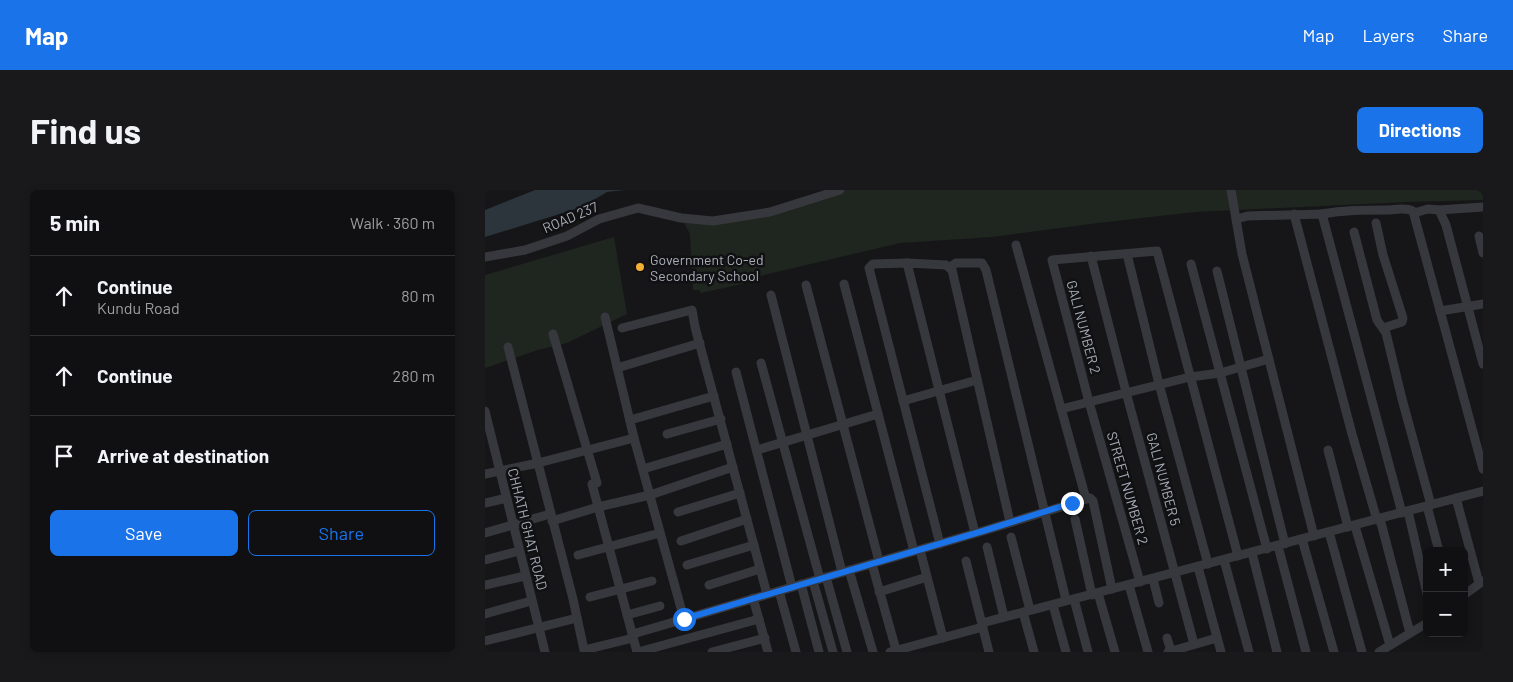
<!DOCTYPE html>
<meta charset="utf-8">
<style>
body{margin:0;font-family:Barlow,sans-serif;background:#19191b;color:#f1f3f6}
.controls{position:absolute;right:15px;bottom:15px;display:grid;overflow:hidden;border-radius:8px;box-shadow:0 2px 8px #0003}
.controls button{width:45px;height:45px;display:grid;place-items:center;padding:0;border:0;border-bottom:1px solid #303032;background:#101012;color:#f1f3f6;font:25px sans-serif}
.stop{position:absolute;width:15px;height:15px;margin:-11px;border:4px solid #1a73e8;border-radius:50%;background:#fff}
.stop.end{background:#1a73e8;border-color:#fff;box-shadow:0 1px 5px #0008}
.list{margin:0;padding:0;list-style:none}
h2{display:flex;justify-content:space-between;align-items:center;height:65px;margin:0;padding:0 20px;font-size:21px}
h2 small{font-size:16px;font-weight:400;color:#9c9d9f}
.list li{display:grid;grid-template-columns:32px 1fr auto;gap:15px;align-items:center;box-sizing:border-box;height:80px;padding:0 20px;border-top:1px solid #303032}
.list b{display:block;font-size:19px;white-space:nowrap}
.list p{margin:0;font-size:16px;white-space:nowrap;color:#9c9d9f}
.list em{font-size:16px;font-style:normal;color:#9c9d9f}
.actions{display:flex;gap:10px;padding:15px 20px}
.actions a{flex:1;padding:11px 0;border:1px solid #1a73e8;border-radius:8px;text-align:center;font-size:18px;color:#1a73e8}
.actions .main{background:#1a73e8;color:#fff}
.icon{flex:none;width:28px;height:28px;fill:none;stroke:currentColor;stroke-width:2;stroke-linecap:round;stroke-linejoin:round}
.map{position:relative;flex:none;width:998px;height:462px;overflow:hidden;border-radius:8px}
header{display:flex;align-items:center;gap:30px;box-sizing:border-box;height:70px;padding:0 25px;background:#1a73e8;color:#fff}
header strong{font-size:24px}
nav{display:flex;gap:28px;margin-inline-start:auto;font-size:18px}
.intro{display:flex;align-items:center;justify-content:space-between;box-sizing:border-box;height:120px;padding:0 30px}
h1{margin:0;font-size:35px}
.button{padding:12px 22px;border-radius:8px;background:#1a73e8;color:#fff;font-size:18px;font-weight:700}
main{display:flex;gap:30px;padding:0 30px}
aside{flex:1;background:#101012;border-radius:8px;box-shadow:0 2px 8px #0003}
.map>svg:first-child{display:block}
.green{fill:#1e261f}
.water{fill:#2c353c}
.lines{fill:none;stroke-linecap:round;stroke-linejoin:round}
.minor{stroke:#37383d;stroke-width:9}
.route{stroke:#1a73e8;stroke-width:6}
.poi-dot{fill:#f2b134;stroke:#111113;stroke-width:2}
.labels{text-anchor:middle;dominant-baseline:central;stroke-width:5;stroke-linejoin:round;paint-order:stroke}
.street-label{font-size:14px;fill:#a8adb8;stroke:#111113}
.poi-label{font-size:14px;fill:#a8adb8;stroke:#111113;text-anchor:start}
</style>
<header>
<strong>Map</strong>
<nav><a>Map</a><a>Layers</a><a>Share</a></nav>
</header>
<div class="intro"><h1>Find us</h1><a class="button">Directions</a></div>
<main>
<aside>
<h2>5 min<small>Walk · 360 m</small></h2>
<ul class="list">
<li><svg class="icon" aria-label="ahead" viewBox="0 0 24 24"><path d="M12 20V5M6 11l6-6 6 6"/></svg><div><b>Continue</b><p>Kundu Road</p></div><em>80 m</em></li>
<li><svg class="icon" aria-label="ahead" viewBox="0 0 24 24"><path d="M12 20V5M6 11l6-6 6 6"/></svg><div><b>Continue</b></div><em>280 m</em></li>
<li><svg class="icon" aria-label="arrive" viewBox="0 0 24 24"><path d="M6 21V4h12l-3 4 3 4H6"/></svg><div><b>Arrive at destination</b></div></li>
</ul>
<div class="actions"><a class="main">Save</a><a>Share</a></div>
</aside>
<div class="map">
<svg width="998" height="462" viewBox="0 0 998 462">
<rect width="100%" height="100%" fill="#161618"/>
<g class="green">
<path d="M361 0H998V10L921 12 710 22 613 33 507 47 415 53 279 85 257 94 216 103 214 100H208L205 44 198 31 289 23Z"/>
<path d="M129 47 142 124 82 153 53 160 0 178V85Z"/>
</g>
<path class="water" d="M50 0H140L122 2 97 17 0 47V20Z"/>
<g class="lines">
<g class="minor">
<path d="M746 0 757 64 829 346"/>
<path d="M954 20 998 17"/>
<path d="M929 23 943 19 954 20 961 35 998 174"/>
<path d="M809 24 867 244 892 330"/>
<path d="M837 24C859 20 879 20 901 20 910 20 919 17 928 21L998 279"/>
<path d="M751 29 763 26 837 24 917 323"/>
<path d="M891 33 898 65 918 128 917 132 898 138"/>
<path d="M869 42 892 130 901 143 917 209 946 315"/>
<path d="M994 46 998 63"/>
<path d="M531 55 601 309"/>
<path d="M642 64 674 194 723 374"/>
<path d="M606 66 641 202 709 454"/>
<path d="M0 67 40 60 82 46 114 29 153 18 196 28 228 31 285 22 355 0"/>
<path d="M422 73 388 74 384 78 455 354"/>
<path d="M706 74 782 359"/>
<path d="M465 77 471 73H497L501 80 581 410"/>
<path d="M732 81 800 354"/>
<path d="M359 94 429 361"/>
<path d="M321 95 394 371"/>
<path d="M286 105 357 382"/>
<path d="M955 121 998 114"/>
<path d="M120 127 149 248 199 429"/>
<path d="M137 138 207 120 210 137 282 404"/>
<path d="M68 144 112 293 107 294 152 462"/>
<path d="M23 157 88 409 99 460 148 448"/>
<path d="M276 173 335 389"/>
<path d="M132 178 215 153"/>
<path d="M251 182 307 397"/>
<path d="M418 211 492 190"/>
<path d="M576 219 705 187 735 183 784 169"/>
<path d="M0 221 60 462"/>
<path d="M145 230 229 206"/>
<path d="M182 244 236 229"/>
<path d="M272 260 393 224"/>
<path d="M843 260 863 337"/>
<path d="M158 279 242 254"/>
<path d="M0 284 53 273 149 248"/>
<path d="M971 308 994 393"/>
<path d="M0 313 22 308"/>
<path d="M942 316 954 361"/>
<path d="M923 321 942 404"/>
<path d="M193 322 255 303"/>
<path d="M590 329 607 405"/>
<path d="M895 329 925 443"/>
<path d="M67 331 113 317 165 305 248 277"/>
<path d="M870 336 905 455"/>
<path d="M844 342 877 462"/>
<path d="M0 343 65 324"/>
<path d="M490 343 422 73 461 75 467 80 525 332"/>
<path d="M526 347 545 420"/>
<path d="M817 349 849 462"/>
<path d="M196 351 262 329"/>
<path d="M793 356 821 462"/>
<path d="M502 357 519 427"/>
<path d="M435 360 458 448"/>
<path d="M767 363 792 462"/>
<path d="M93 365 175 343"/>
<path d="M0 370 34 361"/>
<path d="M739 370 764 462"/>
<path d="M481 371 504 462"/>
<path d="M387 374 411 460"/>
<path d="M202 375 269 355"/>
<path d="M713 377 736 462"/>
<path d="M364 380 388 462"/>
<path d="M341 387 362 462"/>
<path d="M668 389 674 413"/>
<path d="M328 391 348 462"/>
<path d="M655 392 604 212 567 70 672 61 753 366"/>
<path d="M316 394 334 462"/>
<path d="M0 395 40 386"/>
<path d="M224 395 275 379"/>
<path d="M644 395 663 462"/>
<path d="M294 401 311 462"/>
<path d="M394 402 442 387"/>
<path d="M613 403 630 462"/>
<path d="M979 405 998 391"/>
<path d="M105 407 167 391"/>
<path d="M268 408 283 462"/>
<path d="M589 409 603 462"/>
<path d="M568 415 581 462"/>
<path d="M538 422 549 462"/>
<path d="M0 424 46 411"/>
<path d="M142 425 175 416"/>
<path d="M497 433 998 301"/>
<path d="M148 444 498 341 605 308 608 311 627 399"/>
<path d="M682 448 686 461"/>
<path d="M0 451 92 428"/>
<path d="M153 462 274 429"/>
<path d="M227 462 280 448"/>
<path d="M405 462 498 437"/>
<path d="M683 462 732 448"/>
<path d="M894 462 942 433"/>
</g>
</g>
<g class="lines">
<path class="route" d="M199 429 498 341 587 313"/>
</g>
<circle class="poi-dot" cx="155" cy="77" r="5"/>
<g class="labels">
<g class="street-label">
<text transform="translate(85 27) rotate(-23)">ROAD 237</text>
<text transform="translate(599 137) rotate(75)">GALI NUMBER 2</text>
<text transform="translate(679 289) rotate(75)">GALI NUMBER 5</text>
<text transform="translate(643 298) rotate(74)">STREET NUMBER 2</text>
<text transform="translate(43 339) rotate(76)">CHHATH GHAT ROAD</text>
</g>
<g class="poi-label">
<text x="165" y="69">Government Co-ed<tspan x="165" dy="16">Secondary School</tspan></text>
</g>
</g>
</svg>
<div class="controls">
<button>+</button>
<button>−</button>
</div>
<div class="stop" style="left:199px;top:429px"></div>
<div class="stop end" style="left:587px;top:313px"></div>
</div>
</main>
